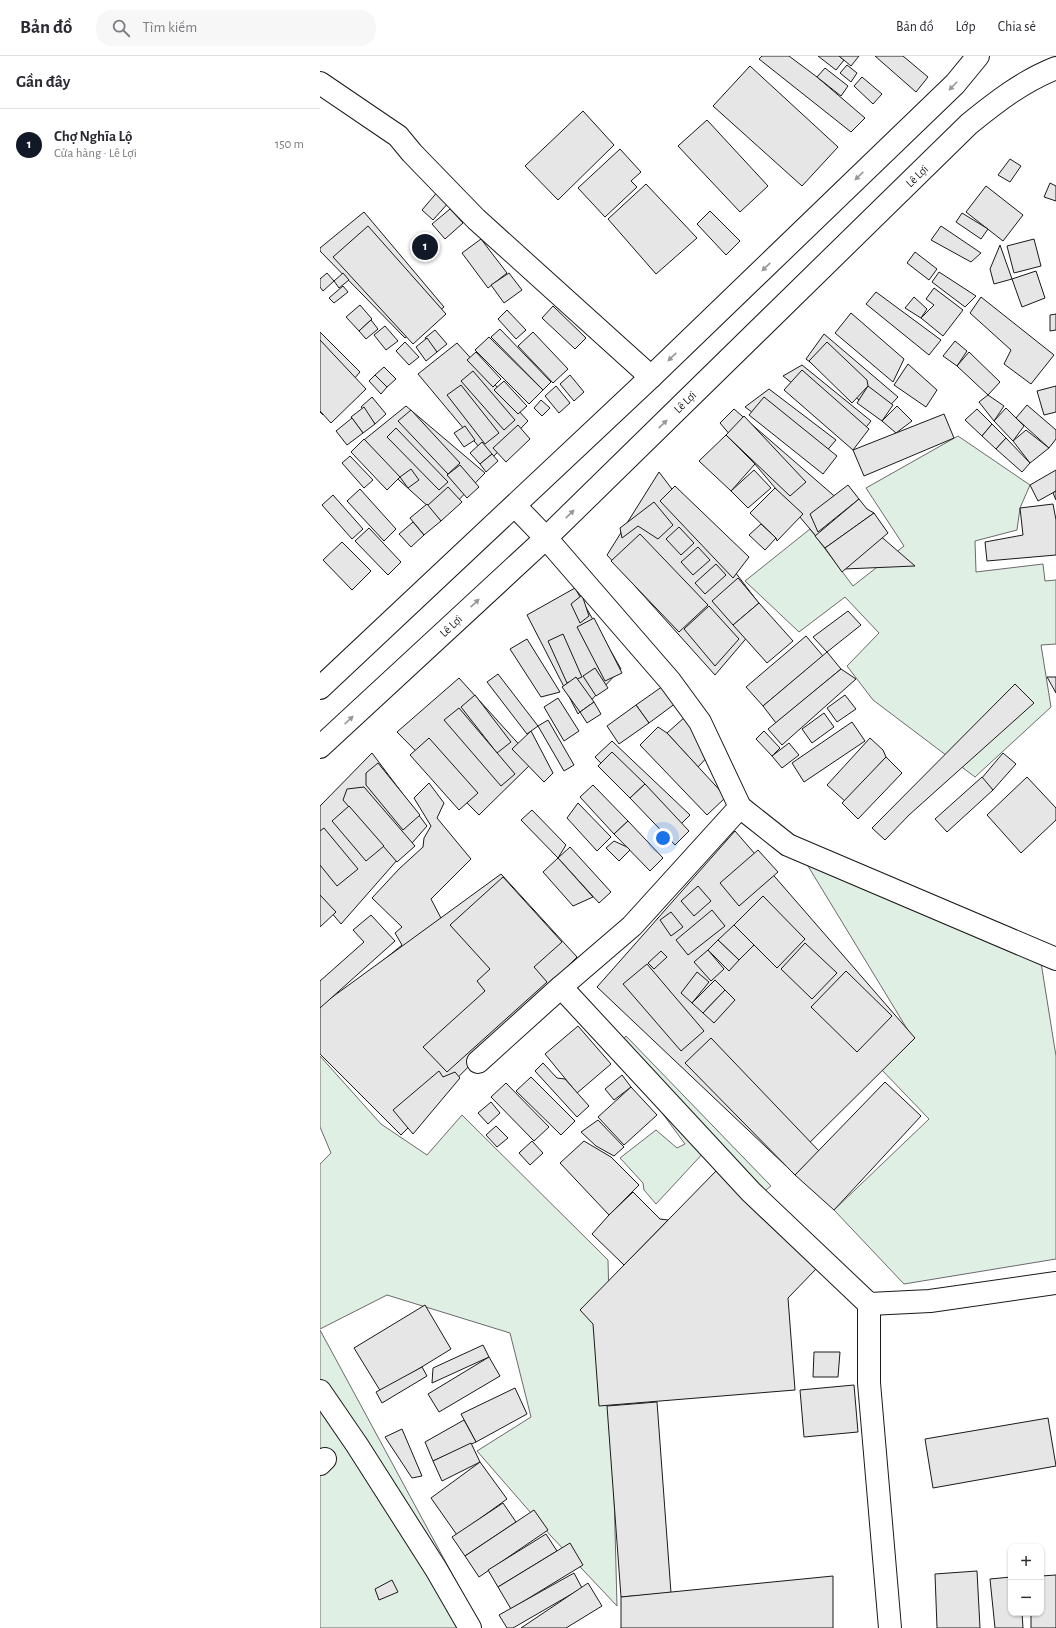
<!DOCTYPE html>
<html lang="vi">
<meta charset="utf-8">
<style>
body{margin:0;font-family:"Alegreya Sans",sans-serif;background:#f7f7f7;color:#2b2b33}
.controls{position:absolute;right:12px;bottom:12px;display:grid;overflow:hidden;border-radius:8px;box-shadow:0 1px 3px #0004}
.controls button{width:36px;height:36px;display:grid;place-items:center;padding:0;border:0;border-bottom:1px solid #e1e1e2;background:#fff;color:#2b2b33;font:20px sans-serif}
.you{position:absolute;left:343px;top:782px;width:14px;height:14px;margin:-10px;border:3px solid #fff;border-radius:50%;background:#1a73e8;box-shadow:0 0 0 6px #1a73e833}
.badge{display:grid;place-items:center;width:26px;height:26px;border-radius:50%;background:#111827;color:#fff;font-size:13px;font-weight:700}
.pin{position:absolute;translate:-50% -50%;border:2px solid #fff;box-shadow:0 1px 4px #0006}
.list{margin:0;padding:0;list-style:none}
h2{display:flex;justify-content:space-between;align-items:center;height:52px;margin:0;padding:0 16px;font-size:17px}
h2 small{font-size:13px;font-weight:400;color:#7c7c81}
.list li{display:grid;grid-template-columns:26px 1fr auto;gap:12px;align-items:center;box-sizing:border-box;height:72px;padding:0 16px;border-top:1px solid #e1e1e2}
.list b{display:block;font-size:15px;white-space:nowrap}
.list p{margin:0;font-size:13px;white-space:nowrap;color:#7c7c81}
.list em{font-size:13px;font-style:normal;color:#7c7c81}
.icon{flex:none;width:22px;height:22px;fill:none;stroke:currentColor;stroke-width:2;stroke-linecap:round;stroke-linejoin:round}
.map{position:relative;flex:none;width:736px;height:1572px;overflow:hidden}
header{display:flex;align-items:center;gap:24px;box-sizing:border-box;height:56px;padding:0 20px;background:#fff;border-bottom:1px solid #e1e1e2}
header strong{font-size:19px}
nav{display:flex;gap:22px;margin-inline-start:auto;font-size:14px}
.search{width:280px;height:36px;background:#f7f7f7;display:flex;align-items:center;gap:10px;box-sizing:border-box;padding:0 14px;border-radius:16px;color:#7c7c81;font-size:15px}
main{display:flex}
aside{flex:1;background:#fff}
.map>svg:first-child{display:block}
.green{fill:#e0efe3;stroke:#6a6a6a}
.building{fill:#e6e6e6;stroke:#1a1a1a}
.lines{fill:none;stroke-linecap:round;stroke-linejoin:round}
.minor-casing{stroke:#1a1a1a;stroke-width:24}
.secondary-casing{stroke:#1a1a1a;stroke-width:24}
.primary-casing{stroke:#1a1a1a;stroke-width:24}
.minor{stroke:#fff;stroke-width:22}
.secondary{stroke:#fff;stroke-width:22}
.primary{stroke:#fff;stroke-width:22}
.oneway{fill:#989898}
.labels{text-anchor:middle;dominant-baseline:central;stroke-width:3;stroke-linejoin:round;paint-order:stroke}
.street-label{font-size:12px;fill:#1a1a1a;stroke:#fff}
</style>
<header>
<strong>Bản đồ</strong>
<div class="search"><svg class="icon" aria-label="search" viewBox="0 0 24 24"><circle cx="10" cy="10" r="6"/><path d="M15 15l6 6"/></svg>Tìm kiếm</div>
<nav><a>Bản đồ</a><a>Lớp</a><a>Chia sẻ</a></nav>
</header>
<main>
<aside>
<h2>Gần đây<small></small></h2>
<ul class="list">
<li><span class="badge">1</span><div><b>Chợ Nghĩa Lộ</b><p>Cửa hàng · Lê Lợi</p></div><em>150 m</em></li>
</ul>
</aside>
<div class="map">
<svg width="736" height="1572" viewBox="0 0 736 1572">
<rect width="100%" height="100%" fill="#fff"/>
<g class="green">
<path d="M638 380 710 429 700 452 697 474 655 485 656 516 723 508 725 525 736 524V588L721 589 731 651 655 721 553 644 527 610 559 577 525 541 479 576 425 525 490 473 533 530 584 490 546 432Z"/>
<path d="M477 792 719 894 736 1000V1203L584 1228 514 1154 609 1063 560 1012 592 981Z"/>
<path d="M306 980 451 1130 436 1142 386 1094 336 1148 324 1134 323 1127 300 1102 336 1074 357 1092 365 1088 295 993Z"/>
<path d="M0 1000 61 1068 107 1099 142 1059 288 1204 297 1550 231 1480 157 1395 211 1361 190 1277 67 1239 0 1273V1108L11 1097 0 1071Z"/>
<path d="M0 1274 156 1562 145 1572H0Z"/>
</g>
<g class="building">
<path d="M442 0H469L497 21 545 62 531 76 439 3Z"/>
<path d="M498 0H519L524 4 516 14Z"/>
<path d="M519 0H539L531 10Z"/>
<path d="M555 0H583L608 21 596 36Z"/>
<path d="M527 9 537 17 531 26 520 17Z"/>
<path d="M430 10 518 91 482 130 393 50Z"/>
<path d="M505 12 528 30 521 40 497 21Z"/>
<path d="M542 21 562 38 553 48 534 30Z"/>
<path d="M263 55 294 89 238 144 205 110Z"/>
<path d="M387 64 448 130 420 156 358 90Z"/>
<path d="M300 93 321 116 311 125 317 131 285 161 258 132Z"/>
<path d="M690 103 701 110 690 126 678 119Z"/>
<path d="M730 127 736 130V145L724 141Z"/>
<path d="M326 128 377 182 336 218 288 163Z"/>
<path d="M666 130 703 159 683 185 646 156Z"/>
<path d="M119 134 130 145 113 164 102 154Z"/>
<path d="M130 153 143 167 125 183 112 168Z"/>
<path d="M390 155 420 185 406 199 377 168Z"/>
<path d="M44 156 124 251 85 282 0 195V192Z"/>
<path d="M642 157 668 173 661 183 636 166Z"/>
<path d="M48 170 126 258 93 288 13 201Z"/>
<path d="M621 170 661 197 651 206 611 184Z"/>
<path d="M161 183 187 217 168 232 142 197Z"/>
<path d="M714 183 721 210 694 217 687 190Z"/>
<path d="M680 189 692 223 674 228 670 213Z"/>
<path d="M595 196 617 213 609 224 587 207Z"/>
<path d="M716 215 725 242 702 251 692 223Z"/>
<path d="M619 216 656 240 645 251 612 226Z"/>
<path d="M7 217 14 225 3 235 0 231V223Z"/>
<path d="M23 217 29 224 19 232 14 225Z"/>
<path d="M189 217 202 234 184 247 171 229Z"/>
<path d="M23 230 28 236 14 247 9 242Z"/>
<path d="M614 232 643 254 623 280 601 262 614 249 606 243Z"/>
<path d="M556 236 621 284 609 299 546 248Z"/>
<path d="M594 241 607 253 601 262 585 252Z"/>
<path d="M661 241 734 299 711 328 684 308 691 294 650 257Z"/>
<path d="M40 249 52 263 39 275 26 261Z"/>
<path d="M233 250 266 282 255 293 222 262Z"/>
<path d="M187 254 206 274 196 283 178 263Z"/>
<path d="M531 257 584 303 573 326 515 277Z"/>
<path d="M736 258V274L730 275V259Z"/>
<path d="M51 264 58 273 46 283 39 275Z"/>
<path d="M65 270 78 285 66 294 54 279Z"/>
<path d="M180 273 231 326 223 334 171 281Z"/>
<path d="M115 274 127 288 117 296 105 282Z"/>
<path d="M0 276 40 316 3 359 0 356Z"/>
<path d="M213 276 248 313 233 327 198 290Z"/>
<path d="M504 278 578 341 560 360 486 303Z"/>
<path d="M169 281 223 334 209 348 155 294Z"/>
<path d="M107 282 117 296 106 305 96 291Z"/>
<path d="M0 284 46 333 11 367 0 355Z"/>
<path d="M635 285 647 295 637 310 623 300Z"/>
<path d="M85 286 99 301 89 309 76 295Z"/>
<path d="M507 286 547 324 548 330 532 347 489 305Z"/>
<path d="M137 287 208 365 170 404 98 318Z"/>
<path d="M156 296 181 323 173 331 147 304Z"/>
<path d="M649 296 680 326 668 339 637 310Z"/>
<path d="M588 308 617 334 606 351 574 329Z"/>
<path d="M482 309 551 365 539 380 463 320Z"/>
<path d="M64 311 76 323 67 331 55 319Z"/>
<path d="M482 314 549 373 533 394 464 334Z"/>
<path d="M153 315 195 364 184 374 141 325Z"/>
<path d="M55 319 67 331 61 338 49 325Z"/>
<path d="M250 319 264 336 254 345 240 328Z"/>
<path d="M184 325 207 350 198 358 174 334Z"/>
<path d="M141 329 179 377 165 388 127 339Z"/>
<path d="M236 330 250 347 239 357 225 340Z"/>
<path d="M548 330 573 349 562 365 537 347Z"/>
<path d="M736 330V356L724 359 717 335Z"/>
<path d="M449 333 516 384 498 405 425 351Z"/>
<path d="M668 339 684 350 674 365 659 346Z"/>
<path d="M52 341 66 358 55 368 41 351Z"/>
<path d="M444 341 517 400 503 418 429 359Z"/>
<path d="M221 344 230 352 222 360 214 352Z"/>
<path d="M707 349 736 374V383L729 392 696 362Z"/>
<path d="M86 350 165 417 121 462 39 388Z"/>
<path d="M577 350 592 365 576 377 562 365Z"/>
<path d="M44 351 55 368 43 377 31 361Z"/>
<path d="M686 352 704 370 693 385 674 365Z"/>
<path d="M414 353 595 510 524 513 400 367Z"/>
<path d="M657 353 672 368 662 380 645 364Z"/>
<path d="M91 354 140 407 128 418 78 365Z"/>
<path d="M624 358 634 382 544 420 533 394Z"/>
<path d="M424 360 486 426 470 440 406 379Z"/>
<path d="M32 362 43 377 27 389 16 375Z"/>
<path d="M672 368 686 382 676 393 662 380Z"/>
<path d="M198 369 210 383 186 406 173 392Z"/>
<path d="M145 370 155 384 144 391 134 377Z"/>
<path d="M76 372 128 426 119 434 67 381Z"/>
<path d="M706 374 729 392 710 407 693 385Z"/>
<path d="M406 379 435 408 411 435 379 405Z"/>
<path d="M686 382 710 407 702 416 676 393Z"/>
<path d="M44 383 80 421 67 434 31 396Z"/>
<path d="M162 386 172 398 160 408 150 397Z"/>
<path d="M172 398 178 405 166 416 160 408Z"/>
<path d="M30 400 53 424 44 432 22 407Z"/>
<path d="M140 409 159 431 147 442 127 419Z"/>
<path d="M91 413 99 424 88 432 80 421Z"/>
<path d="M434 414 451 432 428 452 411 435Z"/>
<path d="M736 414V435L718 445 710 429Z"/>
<path d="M339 416 447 558 395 619 287 499Z"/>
<path d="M528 429 539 443 498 476 490 458Z"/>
<path d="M355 430 429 501 413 522 340 445Z"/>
<path d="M128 431 142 446 121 465 107 450Z"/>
<path d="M455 432 483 458 457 485 456 482 430 457Z"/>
<path d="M40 433 76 473 64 485 27 445Z"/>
<path d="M736 435V444L733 437Z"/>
<path d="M13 439 43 473 32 483 2 449Z"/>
<path d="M539 443 547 453 554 457 505 492 495 480Z"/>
<path d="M334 446 353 469 338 483 318 470 302 482 300 472Z"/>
<path d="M107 448 121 465 104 479 90 462Z"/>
<path d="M733 448 736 464V499L667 505 665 486 703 479 700 452Z"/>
<path d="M554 457 568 477 522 516 505 492Z"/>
<path d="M93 466 104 479 91 491 79 478Z"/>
<path d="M441 468 456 482 445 494 429 479Z"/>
<path d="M359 471 374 487 361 499 346 483Z"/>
<path d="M49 472 81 506 68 519 35 485Z"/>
<path d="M320 478 388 549 359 576 291 505Z"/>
<path d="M22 486 51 515 32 534 3 504Z"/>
<path d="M378 491 390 504 373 519 361 506Z"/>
<path d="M396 508 406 519 385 538 375 527Z"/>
<path d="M418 522 439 547 413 569 392 545Z"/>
<path d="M255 532 301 613 258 658 207 559Z"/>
<path d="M262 539 269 560 260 567 251 548Z"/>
<path d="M439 547 473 585 447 607 413 569Z"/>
<path d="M389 550 419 583 395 610 364 573Z"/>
<path d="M528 555 541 569 507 596 493 581Z"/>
<path d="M274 562 302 617 285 625 257 571Z"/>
<path d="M243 578 262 621 247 627 228 585Z"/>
<path d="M486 580 503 600 443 650 426 631Z"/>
<path d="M207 583 240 636 221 641 190 593Z"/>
<path d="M507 596 521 613 456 667 443 650Z"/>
<path d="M275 612 288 632 276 640 263 620Z"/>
<path d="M521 613 536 623 462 689 448 673Z"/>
<path d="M178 618 218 670 207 678 167 626Z"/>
<path d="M256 621 274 646 260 656 242 631Z"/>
<path d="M727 621H736V637Z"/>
<path d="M139 622 214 705 159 759 77 676Z"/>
<path d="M695 628 714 647 589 759 565 784 552 772Z"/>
<path d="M343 630 356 647 329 667 316 649Z"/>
<path d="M155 639 191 686 177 697 141 651Z"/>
<path d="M525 639 536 653 517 666 507 652Z"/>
<path d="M238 642 259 675 244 685 224 651Z"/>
<path d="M274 646 281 658 267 667 260 656Z"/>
<path d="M316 649 329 667 299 688 287 670Z"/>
<path d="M139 652 195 718 181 730 124 664Z"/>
<path d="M504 657 514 671 492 687 482 673Z"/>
<path d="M365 661 391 697 378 711 347 677Z"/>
<path d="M228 664 254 709 244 715 218 670Z"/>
<path d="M532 666 545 685 484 726 472 707Z"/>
<path d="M338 671 347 677 406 741 387 759 320 689Z"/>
<path d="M211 675 233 717 224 726 192 693Z"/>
<path d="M444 675 460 692 452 700 436 683Z"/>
<path d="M109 682 158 737 139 754 90 699Z"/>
<path d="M550 682 563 694 566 701 526 746 507 729Z"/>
<path d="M292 685 370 759 350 779 275 701Z"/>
<path d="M469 687 479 699 462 712 452 700Z"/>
<path d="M292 696 325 728 310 742 278 710Z"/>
<path d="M52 697 107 770 21 868 0 843V750Z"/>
<path d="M683 697 696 708 673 734 661 723Z"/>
<path d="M566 701 582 717 538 763 522 747Z"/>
<path d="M58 707 100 759 83 774 46 729V717Z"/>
<path d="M662 721 673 734 627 776 615 763Z"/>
<path d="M707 721 736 752V764L701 797 667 759Z"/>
<path d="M109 727 124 747 117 762 151 803 111 843 123 866 147 894 78 951 56 925 39 924 82 889 75 877 82 871 52 842 79 813 103 791 104 782 111 770 94 742Z"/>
<path d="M325 728 369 775 355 789 310 742Z"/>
<path d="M273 729 308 765 294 778 260 741Z"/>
<path d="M44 731 95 790 77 806 23 744 27 733Z"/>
<path d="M258 747 291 781 277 795 247 762Z"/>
<path d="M29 750 64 790 46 805 12 765Z"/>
<path d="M212 754 246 789 238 802 201 764Z"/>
<path d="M308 765 343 802 330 815 294 778Z"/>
<path d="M4 772 38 813 17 830 0 809V775Z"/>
<path d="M415 775 595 982 466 1110 277 931Z"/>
<path d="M294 785 307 791 310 794 299 805 286 792Z"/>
<path d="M250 791 291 836 279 847 238 802Z"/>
<path d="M438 794 458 816 419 850 400 827Z"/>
<path d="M238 802 273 841 253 850 223 816Z"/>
<path d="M181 818 257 901 81 1079 0 998V950Z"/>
<path d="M183 821 242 886 214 911 227 926 127 1016 103 991 165 935 157 925 170 913 130 869Z"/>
<path d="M378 830 391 845 374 860 361 845Z"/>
<path d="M0 839 16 856 0 871Z"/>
<path d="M443 840 485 883 457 912 414 869Z"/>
<path d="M392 854 405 870 368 899 356 884Z"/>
<path d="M351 856 363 871 351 880 340 864Z"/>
<path d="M51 859 75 885 0 952V925L44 886 33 874Z"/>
<path d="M414 869 434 889 419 904 398 884Z"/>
<path d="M398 884 419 904 409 915 388 894Z"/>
<path d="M485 887 517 917 492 943 461 913Z"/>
<path d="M388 894 404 913 391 925 374 906Z"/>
<path d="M341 895 347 901 334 913 328 907Z"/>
<path d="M327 908 384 975 361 995 303 928Z"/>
<path d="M526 915 572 960 537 996 491 951Z"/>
<path d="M377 916 389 926 372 947 361 937Z"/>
<path d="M395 924 405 934 383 957 372 947Z"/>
<path d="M405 934 415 944 394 967 383 957Z"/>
<path d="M258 970 291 1008 257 1037 225 998Z"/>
<path d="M391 982 499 1095 475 1119 365 1007Z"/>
<path d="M223 1007 237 1022 245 1023 269 1050 257 1061 215 1015Z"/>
<path d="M119 1015 123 1021 135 1016 140 1022 93 1078 73 1054Z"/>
<path d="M302 1019 311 1031 294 1044 285 1033Z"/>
<path d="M211 1021 255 1065 241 1079 196 1035Z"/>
<path d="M565 1026 601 1060 514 1154 475 1119Z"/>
<path d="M186 1027 229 1071 214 1085 171 1041Z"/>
<path d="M311 1031 337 1059 304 1089 278 1061Z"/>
<path d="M171 1046 180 1057 168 1068 158 1057Z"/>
<path d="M278 1064 304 1091 294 1100 276 1090 261 1076Z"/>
<path d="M176 1070 188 1082 177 1091 166 1079Z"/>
<path d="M212 1085 223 1097 210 1109 199 1097Z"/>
<path d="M264 1085 291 1101 319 1129 289 1159 240 1107Z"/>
<path d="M397 1114 497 1212 468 1242 475 1334 279 1350 273 1268 260 1254Z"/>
<path d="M313 1136 340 1163 348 1164 304 1209 272 1178 289 1159Z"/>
<path d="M105 1249 131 1293 61 1336 34 1292Z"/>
<path d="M163 1289 169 1301 112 1327 113 1312Z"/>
<path d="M494 1296H520L518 1321H493Z"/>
<path d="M169 1301 180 1320 119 1356 108 1338Z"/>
<path d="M102 1311 107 1320 62 1347 56 1336Z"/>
<path d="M534 1329 538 1376 484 1381 480 1334Z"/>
<path d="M195 1332 207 1358 156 1386 141 1358Z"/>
<path d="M337 1346 351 1537 301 1541 287 1350Z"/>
<path d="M728 1362 736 1410 613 1432 605 1383Z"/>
<path d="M144 1364 156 1386 113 1405 105 1386Z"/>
<path d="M82 1373 102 1420 92 1422 65 1381Z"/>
<path d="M151 1387 160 1406 122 1425 113 1405Z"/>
<path d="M160 1406 187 1443 137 1479 111 1442Z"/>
<path d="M183 1447 196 1466 145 1500 132 1481Z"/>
<path d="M214 1454 228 1474 159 1521 145 1500Z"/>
<path d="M226 1478 237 1495 178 1531 168 1514Z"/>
<path d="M250 1487 263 1509 191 1553 178 1531Z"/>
<path d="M657 1515 660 1572H617L615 1518Z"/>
<path d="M254 1517 262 1532 193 1572H187L179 1559Z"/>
<path d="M736 1519V1572H711V1557H721V1520Z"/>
<path d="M513 1520V1572H301V1541Z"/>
<path d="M691 1521V1557H702L703 1572H675L670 1523Z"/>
<path d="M72 1524 78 1536 59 1544 55 1533Z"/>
<path d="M268 1527 282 1550 246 1572H201Z"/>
</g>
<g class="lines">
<g class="minor-casing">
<g id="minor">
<path d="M0 27 78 80 92 97 156 163 331 321"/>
<path d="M226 482 350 625 380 666 420 751 468 789 736 903"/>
<path d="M241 931 431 1136 549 1248 610 1245 736 1227"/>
<path d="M158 1006 241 931 312 870 420 751"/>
<path d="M549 1248V1327L570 1572"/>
<path d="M0 1335 37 1389 116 1513 150 1572"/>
<path d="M0 1408 5 1403"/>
</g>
</g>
<g class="secondary-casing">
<g id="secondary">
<path d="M0 632 331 321 635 28 658 0"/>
<path d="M0 691 226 482 649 68C676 46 703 25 736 12"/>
</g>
</g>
<g class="primary-casing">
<path id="primary" d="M195 450 226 482"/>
</g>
<use href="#minor" class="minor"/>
<use href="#secondary" class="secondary"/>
<use href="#primary" class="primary"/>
</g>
<defs><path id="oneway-solid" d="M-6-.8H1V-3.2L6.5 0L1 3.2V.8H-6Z"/></defs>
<g class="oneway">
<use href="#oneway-solid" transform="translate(633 30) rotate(134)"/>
<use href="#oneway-solid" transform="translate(539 120) rotate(136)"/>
<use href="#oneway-solid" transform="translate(446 211) rotate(136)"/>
<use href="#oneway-solid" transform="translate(352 301) rotate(136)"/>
<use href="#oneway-solid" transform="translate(343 368) rotate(-44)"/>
<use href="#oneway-solid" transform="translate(250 458) rotate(-44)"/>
<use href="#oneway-solid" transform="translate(155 547) rotate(-43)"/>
<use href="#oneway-solid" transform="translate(29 664) rotate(-43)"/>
</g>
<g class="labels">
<g class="street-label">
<text transform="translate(597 120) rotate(-44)">Lê Lợi</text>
<text transform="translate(365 346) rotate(-44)">Lê Lợi</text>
<text transform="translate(131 570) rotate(-43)">Lê Lợi</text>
</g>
</g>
</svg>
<div class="controls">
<button>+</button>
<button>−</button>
</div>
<div class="you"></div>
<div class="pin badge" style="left:105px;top:191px">1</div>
</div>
</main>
